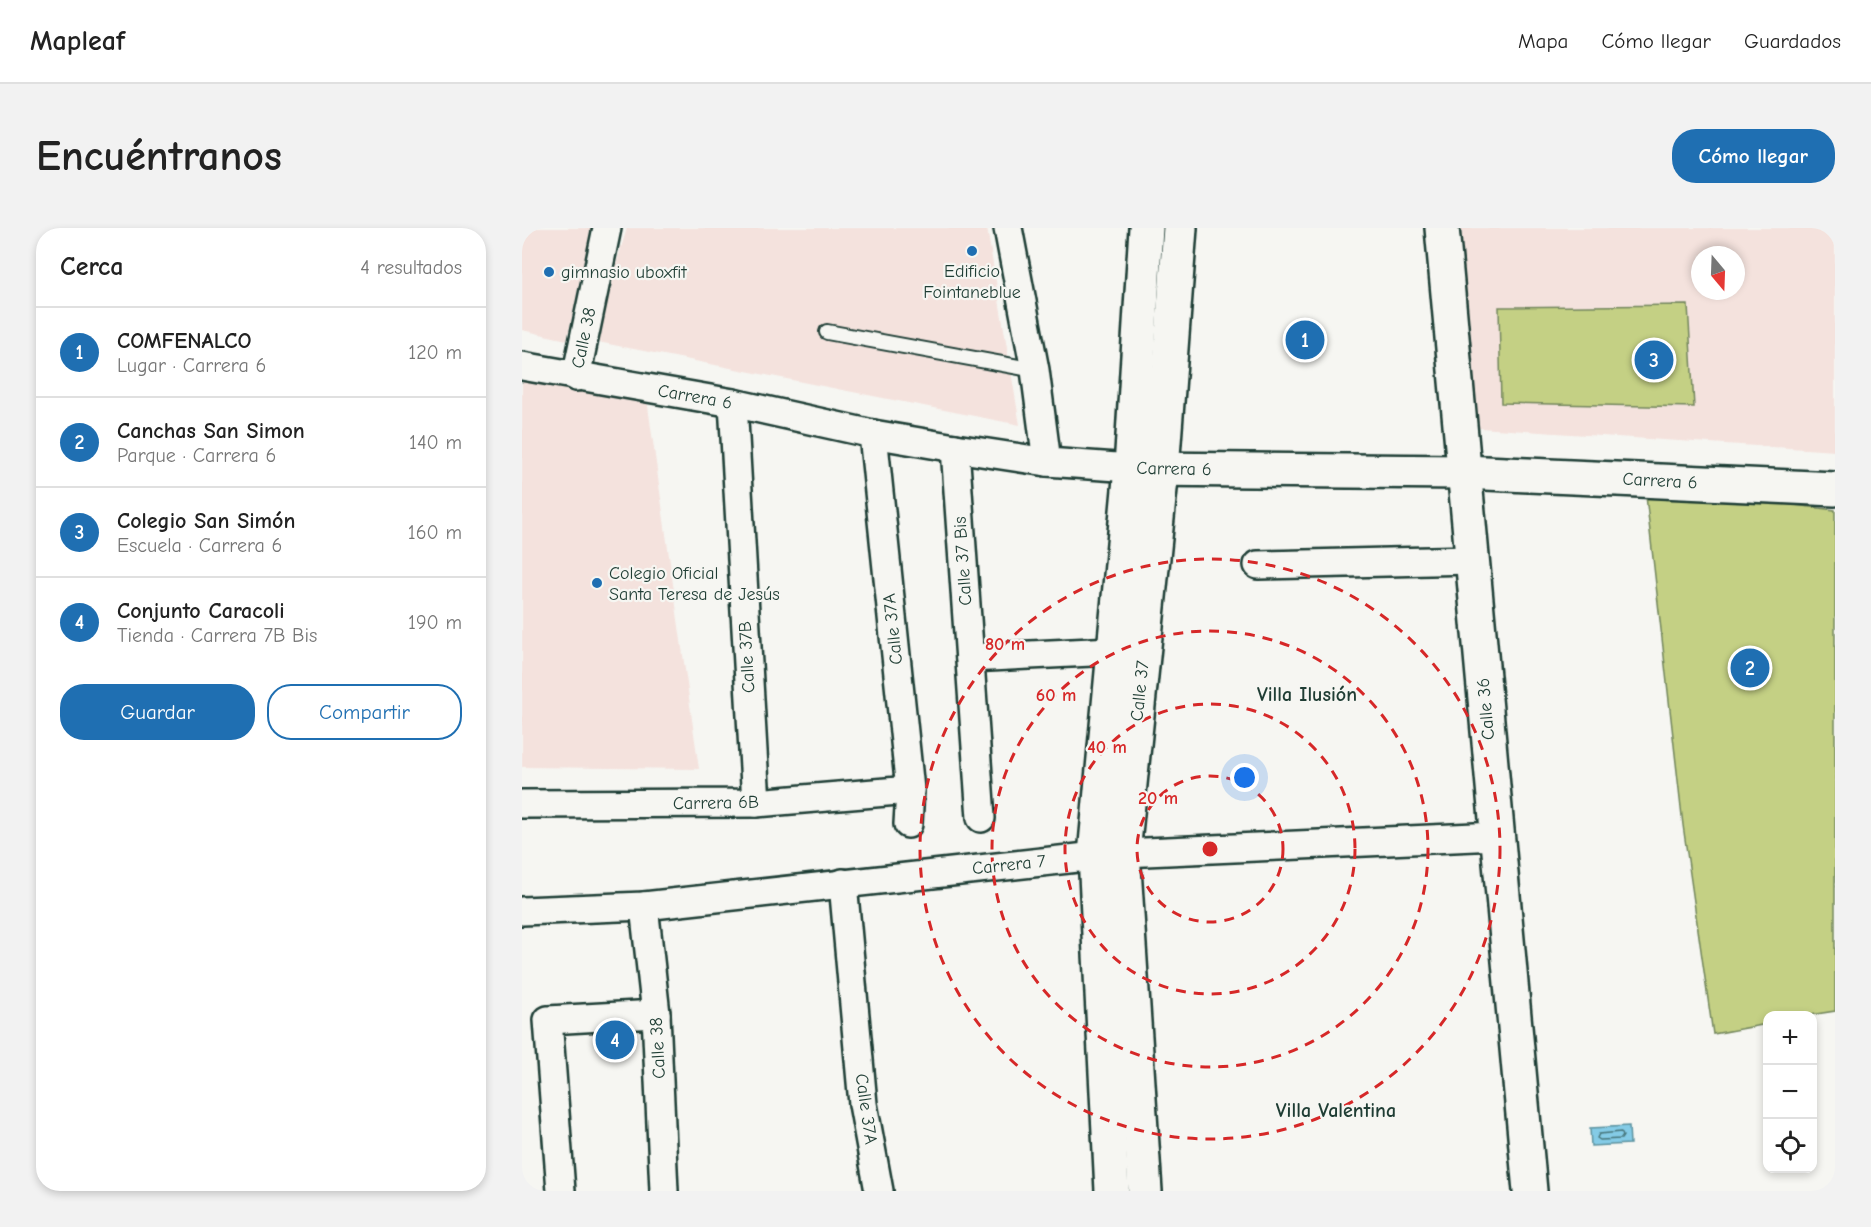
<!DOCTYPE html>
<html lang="es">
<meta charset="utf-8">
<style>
body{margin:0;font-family:"Comic Neue",sans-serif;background:#f2f2f2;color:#222}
.controls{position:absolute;right:18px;bottom:18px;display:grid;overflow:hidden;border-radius:12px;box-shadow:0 3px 9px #0003}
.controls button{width:54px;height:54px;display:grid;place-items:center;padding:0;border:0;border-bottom:2px solid #e0e0e0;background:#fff;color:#222;font:30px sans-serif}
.compass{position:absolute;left:1169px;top:18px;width:54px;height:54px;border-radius:50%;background:#fff;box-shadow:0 3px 9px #0003;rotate:161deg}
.you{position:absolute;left:723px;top:550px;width:21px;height:21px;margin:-15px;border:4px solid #fff;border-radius:50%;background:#1a73e8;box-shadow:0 0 0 9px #1a73e833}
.badge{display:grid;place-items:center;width:39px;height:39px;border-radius:50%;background:#1f6fb2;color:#fff;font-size:20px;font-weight:700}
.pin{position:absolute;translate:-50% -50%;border:3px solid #fff;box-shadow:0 2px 6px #0006}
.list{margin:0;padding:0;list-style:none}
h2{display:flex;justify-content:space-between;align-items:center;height:78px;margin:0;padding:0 24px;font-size:26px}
h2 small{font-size:20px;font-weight:400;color:#767676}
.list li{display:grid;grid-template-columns:39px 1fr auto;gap:18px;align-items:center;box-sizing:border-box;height:90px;padding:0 24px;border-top:2px solid #e0e0e0}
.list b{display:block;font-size:22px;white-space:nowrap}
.list p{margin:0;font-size:20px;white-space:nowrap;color:#767676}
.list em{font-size:20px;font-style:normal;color:#767676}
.actions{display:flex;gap:12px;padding:18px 24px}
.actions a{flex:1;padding:14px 0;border:2px solid #1f6fb2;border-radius:24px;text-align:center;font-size:21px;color:#1f6fb2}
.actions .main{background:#1f6fb2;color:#fff}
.icon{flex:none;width:33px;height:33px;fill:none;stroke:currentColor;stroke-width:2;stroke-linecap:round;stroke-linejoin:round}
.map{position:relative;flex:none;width:1313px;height:963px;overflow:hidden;border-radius:24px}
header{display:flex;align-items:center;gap:36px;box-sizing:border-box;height:84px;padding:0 30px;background:#fff;border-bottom:2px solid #e0e0e0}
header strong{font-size:28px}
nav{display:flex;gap:33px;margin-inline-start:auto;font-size:21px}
.intro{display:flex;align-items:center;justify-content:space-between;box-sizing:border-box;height:144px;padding:0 36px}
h1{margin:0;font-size:42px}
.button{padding:15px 27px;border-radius:24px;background:#1f6fb2;color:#fff;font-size:21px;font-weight:700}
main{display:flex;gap:36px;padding:0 36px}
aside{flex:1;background:#fff;border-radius:24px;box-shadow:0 3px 9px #0003}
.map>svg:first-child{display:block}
.built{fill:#f4e2dd;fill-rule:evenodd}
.green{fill:#c4d084;stroke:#72865c;stroke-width:1.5}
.water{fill:#84cbe6;stroke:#5c929f;stroke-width:1.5}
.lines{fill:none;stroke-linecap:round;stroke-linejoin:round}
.shore{stroke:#47767b;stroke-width:1.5}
.lane-casing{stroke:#1f3d34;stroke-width:18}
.street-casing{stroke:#1f3d34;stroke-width:32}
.secondary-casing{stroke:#1f3d34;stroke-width:38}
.lane{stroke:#f6f6f2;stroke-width:14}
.street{stroke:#f6f6f2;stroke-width:27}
.secondary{stroke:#f6f6f2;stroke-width:33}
.ring{fill:none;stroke:#d62828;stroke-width:3;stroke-dasharray:10 8}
.poi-dot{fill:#1f6fb2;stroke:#f6f6f2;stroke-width:2}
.labels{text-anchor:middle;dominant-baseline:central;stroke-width:4.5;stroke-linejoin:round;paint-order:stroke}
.poi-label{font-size:18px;fill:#1f3d34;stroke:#f6f6f2;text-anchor:start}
.street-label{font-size:18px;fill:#1f3d34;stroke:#f6f6f2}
.neighbourhood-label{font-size:20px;font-weight:bold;fill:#1f3d34;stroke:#f6f6f2}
.centre{fill:#d62828;stroke:#f6f6f2;stroke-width:3}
.ring-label{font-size:18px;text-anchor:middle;font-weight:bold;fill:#d62828;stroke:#f6f6f2;stroke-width:4.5;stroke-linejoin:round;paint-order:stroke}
</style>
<header>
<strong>Mapleaf</strong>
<nav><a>Mapa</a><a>Cómo llegar</a><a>Guardados</a></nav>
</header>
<div class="intro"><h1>Encuéntranos</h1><a class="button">Cómo llegar</a></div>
<main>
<aside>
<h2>Cerca<small>4 resultados</small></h2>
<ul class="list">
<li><span class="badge">1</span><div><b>COMFENALCO</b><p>Lugar · Carrera 6</p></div><em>120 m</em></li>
<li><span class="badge">2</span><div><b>Canchas San Simon</b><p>Parque · Carrera 6</p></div><em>140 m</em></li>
<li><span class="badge">3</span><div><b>Colegio San Simón</b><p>Escuela · Carrera 6</p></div><em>160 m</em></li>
<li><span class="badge">4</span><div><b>Conjunto Caracoli</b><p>Tienda · Carrera 7B Bis</p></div><em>190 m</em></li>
</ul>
<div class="actions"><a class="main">Guardar</a><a>Compartir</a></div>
</aside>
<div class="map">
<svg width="1313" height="963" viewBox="0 0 1313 963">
<rect width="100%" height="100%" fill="#f6f6f2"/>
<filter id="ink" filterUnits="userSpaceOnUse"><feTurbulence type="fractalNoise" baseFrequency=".0167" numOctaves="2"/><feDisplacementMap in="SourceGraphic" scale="12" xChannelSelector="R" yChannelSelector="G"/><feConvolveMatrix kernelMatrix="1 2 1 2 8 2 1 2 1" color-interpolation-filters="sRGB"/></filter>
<g filter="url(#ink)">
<g class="built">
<path d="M0 0H69L45 112 0 102Z"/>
<path d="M105 0H465L498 197 71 113Z"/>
<path d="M938 0H1313V223L957 200ZM1178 27H1214V63H1178Z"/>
<path d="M0 148 125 171 177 541 0 539Z"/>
</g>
<g class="green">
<path d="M1166 77 1172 179 979 175 977 79Z"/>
<path d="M1123 259 1313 282V783L1288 787 1246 788 1245 796 1191 806 1161 597Z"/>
</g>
<path class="water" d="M1107 898 1108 916 1069 918 1068 900Z"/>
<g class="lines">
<path class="shore" d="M1099 904 1101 908 1099 911 1078 912 1075 910 1077 906Z"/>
<g class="lane-casing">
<path id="lane" d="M305 104 513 142"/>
</g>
<g class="street-casing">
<g id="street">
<path d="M486 0 513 142 525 234"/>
<path d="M0 138 211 175 351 206 433 220 525 234 609 240"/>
<path d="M54 149 85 0"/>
<path d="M211 175 234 575"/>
<path d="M351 206 388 562 386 596"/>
<path d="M433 220 459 590"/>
<path d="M736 337 950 332"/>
<path d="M448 430 591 423"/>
<path d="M0 576 234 575 388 562"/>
<path d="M321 655 341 876 357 963"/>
<path d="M122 678 134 786 142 963"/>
<path d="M0 683 122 678 601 625 975 608"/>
<path d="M39 963 26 792 134 786"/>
</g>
</g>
<g class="secondary-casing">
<g id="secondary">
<path d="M920 0 1008 963"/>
<path d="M620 241 942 244 1313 261"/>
<path d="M590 963 573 627 609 240 624 0"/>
<path d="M623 963 601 625 640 241 658 0"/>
</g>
</g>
<use href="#lane" class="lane"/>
<use href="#street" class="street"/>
<use href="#secondary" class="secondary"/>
</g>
</g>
<g class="ring">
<circle cx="688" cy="621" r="73"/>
<circle cx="688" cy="621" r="145"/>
<circle cx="688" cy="621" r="218"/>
<circle cx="688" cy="621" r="290"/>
</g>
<g class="poi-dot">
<circle cx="450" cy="23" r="6"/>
<circle cx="27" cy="44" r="6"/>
<circle cx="75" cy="355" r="6"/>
</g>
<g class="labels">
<g class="poi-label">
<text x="450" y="43" text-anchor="middle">Edificio<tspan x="450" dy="21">Fointaneblue</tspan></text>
<text x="39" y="44">gimnasio uboxfit</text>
<text x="87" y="345">Colegio Oficial<tspan x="87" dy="21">Santa Teresa de Jesús</tspan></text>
</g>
<g class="street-label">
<text transform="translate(62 110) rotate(-78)">Calle 38</text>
<text transform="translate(173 169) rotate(10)">Carrera 6</text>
<text transform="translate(652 241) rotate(1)">Carrera 6</text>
<text transform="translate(1138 253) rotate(3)">Carrera 6</text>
<text transform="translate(441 333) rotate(-94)">Calle 37 Bis</text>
<text transform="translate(371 401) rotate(-96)">Calle 37A</text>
<text transform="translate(225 429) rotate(-93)">Calle 37B</text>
<text transform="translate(618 463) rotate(-84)">Calle 37</text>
<text transform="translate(964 481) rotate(-95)">Calle 36</text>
<text transform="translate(194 575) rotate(-1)">Carrera 6B</text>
<text transform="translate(487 637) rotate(-6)">Carrera 7</text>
<text transform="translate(136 820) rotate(-93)">Calle 38</text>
<text transform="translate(344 881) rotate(82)">Calle 37A</text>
</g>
<g class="neighbourhood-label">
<text x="785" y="466">Villa Ilusión</text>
<text x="814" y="882">Villa Valentina</text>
</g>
</g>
<circle cx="688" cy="621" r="9" class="centre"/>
<g class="ring-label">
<text x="483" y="422">80 m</text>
<text x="534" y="473">60 m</text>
<text x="585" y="525">40 m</text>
<text x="636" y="576">20 m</text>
</g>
</svg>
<div class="controls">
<button>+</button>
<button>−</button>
<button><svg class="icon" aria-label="locate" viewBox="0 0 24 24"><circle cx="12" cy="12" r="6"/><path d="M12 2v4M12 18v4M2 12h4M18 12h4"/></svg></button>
</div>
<svg class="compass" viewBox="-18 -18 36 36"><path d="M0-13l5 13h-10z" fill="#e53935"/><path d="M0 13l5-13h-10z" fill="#767676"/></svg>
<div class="you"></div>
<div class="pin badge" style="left:783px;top:112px">1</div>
<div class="pin badge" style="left:1228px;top:440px">2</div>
<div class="pin badge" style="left:1132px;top:132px">3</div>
<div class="pin badge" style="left:93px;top:812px">4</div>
</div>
</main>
